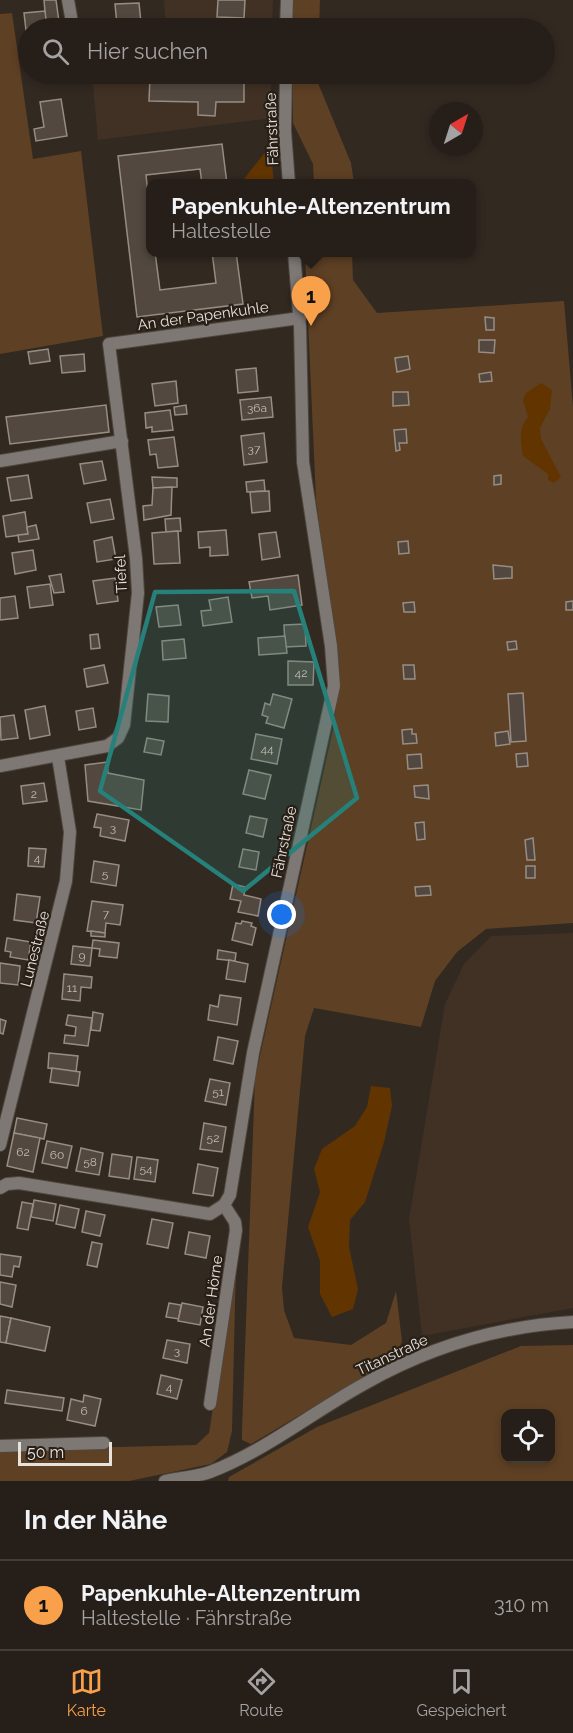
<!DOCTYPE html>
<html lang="de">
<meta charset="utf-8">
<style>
body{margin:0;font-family:Raleway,sans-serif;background:#2e2722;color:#f1f3f6}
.controls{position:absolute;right:18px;bottom:18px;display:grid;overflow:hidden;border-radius:12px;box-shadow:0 3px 9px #0003}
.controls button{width:54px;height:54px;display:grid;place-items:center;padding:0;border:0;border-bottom:2px solid #423d38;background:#261f19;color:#f1f3f6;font:30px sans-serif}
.compass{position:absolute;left:429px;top:102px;width:54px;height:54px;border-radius:50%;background:#261f19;box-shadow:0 3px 9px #0003;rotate:39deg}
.scale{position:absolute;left:18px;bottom:15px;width:94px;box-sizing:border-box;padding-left:6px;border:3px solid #e8e2dd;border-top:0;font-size:16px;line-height:21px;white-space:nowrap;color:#e8e2dd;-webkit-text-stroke:4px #281f17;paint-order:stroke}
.you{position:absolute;left:282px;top:915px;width:21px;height:21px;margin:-15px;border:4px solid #fff;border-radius:50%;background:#1a73e8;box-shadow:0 0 0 9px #1a73e833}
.badge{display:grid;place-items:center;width:39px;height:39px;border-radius:50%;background:#f8a14a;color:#111;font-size:20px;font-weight:700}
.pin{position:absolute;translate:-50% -50px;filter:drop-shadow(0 2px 3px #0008)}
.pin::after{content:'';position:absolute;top:32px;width:21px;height:18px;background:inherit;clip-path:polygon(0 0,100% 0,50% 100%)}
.popup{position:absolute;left:146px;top:179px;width:330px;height:78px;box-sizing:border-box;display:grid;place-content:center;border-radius:12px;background:#261f19;filter:drop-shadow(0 2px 4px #0005);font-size:20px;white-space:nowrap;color:#a4a2a2}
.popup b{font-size:22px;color:#f1f3f6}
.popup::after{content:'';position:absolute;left:50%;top:100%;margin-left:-12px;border:12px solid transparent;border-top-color:#261f19}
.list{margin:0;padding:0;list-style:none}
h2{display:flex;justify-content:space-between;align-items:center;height:78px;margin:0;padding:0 24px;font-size:26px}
h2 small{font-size:20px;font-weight:400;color:#a4a2a2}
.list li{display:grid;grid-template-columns:39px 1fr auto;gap:18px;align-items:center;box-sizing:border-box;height:90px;padding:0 24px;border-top:2px solid #423d38}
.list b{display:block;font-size:22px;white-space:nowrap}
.list p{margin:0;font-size:20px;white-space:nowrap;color:#a4a2a2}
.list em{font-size:20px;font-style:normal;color:#a4a2a2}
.icon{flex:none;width:33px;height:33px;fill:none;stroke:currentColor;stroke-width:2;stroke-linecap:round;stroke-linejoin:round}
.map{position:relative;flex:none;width:573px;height:1481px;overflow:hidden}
.search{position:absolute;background:#261f19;box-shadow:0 3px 9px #0003;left:18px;right:18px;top:18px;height:66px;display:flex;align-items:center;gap:15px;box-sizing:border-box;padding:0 21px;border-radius:33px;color:#a4a2a2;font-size:22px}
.sheet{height:168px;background:#261f19}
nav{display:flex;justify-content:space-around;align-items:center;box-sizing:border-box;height:84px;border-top:2px solid #423d38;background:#261f19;font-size:16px;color:#a4a2a2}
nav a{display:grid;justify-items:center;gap:3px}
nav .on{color:#f8a14a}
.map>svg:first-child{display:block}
.built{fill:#403124}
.green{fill:#5e4024;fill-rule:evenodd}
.water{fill:#623500}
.building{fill:#52483f;stroke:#988d83;stroke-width:1.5}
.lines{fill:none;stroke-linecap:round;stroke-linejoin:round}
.minor-casing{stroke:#4f473f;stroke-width:14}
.tertiary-casing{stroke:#4f473f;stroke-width:14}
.minor{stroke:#7d7874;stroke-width:12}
.tertiary{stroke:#7d7874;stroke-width:12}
.marked{fill:#258179;fill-opacity:0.2;stroke:#258179;stroke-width:4.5;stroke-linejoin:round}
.labels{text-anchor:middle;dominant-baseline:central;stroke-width:4.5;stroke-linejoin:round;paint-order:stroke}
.number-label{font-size:12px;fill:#c2bcb6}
.street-label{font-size:15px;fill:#e8e2dd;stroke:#281f17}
</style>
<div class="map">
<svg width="573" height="1481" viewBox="0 0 573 1481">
<rect width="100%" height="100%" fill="#322921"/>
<g class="built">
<path d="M164 0H273L272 28H162H166Z"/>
<path d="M92 74H271V118L98 140Z"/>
<path d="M573 933V1308L422 1336 409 1219 445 1004 464 964 491 936Z"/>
</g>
<g class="green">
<path d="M293 0H320L319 28H292Z"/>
<path d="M12 13 33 159 81 151 103 336 0 354V14Z"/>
<path d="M293 74H318V83L351 163 354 183H314L313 164 293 123Z"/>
<path d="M305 253H352L353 280 377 313 564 301 573 407V923L486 929 457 952 435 981 421 1027 314 1008 305 1036 282 1287 284 1310 294 1338 351 1345 386 1323 396 1291 402 1341 396 1358 251 1444 242 1440V1430L255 1078 334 725 339 671 316 500Z"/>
<path d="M236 1263 232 1431 227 1452 211 1464 129 1481H0V1450L196 1445 209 1433Z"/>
<path d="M573 1345V1481H228L229 1477 317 1427 521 1346ZM506 1414H550V1458H506Z"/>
</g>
<g class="water">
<path d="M270 146 274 183H244L243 180Z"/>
<path d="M541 383 552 390 550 409 540 428 541 439 561 477 554 483 548 480V474L523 456C521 441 518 429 528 417L523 400 526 393Z"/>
<path d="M371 1086 390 1088 392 1106 384 1142 365 1202 350 1220 349 1247 358 1289 353 1309 332 1317 320 1294V1261L308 1227 320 1192 314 1169 322 1149 355 1126 367 1107Z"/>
</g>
<g class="building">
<path d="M44 0H56L59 22 46 24Z"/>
<path d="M218 0H245L244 18 217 17Z"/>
<path d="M139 3 141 23 117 25 115 4Z"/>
<path d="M45 11 47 28H28V48L24 13Z"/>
<path d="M222 74H250V81L244 80V102H216L215 116 198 115V102L149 101 150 78 222 80Z"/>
<path d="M61 99 67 136 36 141 34 129 44 127 40 102Z"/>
<path d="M222 144 227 184H202L200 169 146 175 150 212V252H155L160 290 216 283 212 252H236L243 304 137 317 118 156Z"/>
<path d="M485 317 494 318V330H486Z"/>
<path d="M479 340H495L494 353 479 352Z"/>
<path d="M48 349 50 361 30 364 28 352Z"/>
<path d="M84 354 85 371 62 373 60 356Z"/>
<path d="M408 356 410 369 397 372 395 358Z"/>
<path d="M256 368 258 391 238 393 236 370Z"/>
<path d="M491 372 492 381 480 382 479 374Z"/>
<path d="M176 381 178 403 155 406 152 384Z"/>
<path d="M393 392H408L409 405 393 406Z"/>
<path d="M271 397 273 417 242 420 240 400Z"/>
<path d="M106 405 109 432 10 444 6 417Z"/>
<path d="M186 405 187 414 175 415 174 407Z"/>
<path d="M170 410 173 430 152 432V427L146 428 145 413Z"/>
<path d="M406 429 407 443H399L400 450 396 451 394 430Z"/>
<path d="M264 433 267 462 244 465 241 436Z"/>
<path d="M174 437 178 466 158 468 156 454 150 455 148 440Z"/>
<path d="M102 461 106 480 84 484 80 464Z"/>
<path d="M28 475 32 498 11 501 7 478Z"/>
<path d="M501 475V484L494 485V476Z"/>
<path d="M152 477 177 478V487L153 488Z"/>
<path d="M264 480 265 491 247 492 246 482Z"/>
<path d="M172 487 171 515 144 520 143 506 152 505 153 488Z"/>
<path d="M269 491 270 511 252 513 250 492Z"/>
<path d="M110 499 114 519 91 523 87 503Z"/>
<path d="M25 512 28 534 6 537 3 516Z"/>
<path d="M180 518 181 531 166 532 165 519Z"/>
<path d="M36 525 39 539 19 542 18 535 28 534 27 527Z"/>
<path d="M226 530 228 555 210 556V547L199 548 198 532Z"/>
<path d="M178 531 180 563 154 564 152 533Z"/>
<path d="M276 532 280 557 262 560 259 534Z"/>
<path d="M112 537 116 559 97 562 94 541Z"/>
<path d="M408 541 409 553 399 554 398 542Z"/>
<path d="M33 550 36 570 15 574 12 553Z"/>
<path d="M493 565 512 567V578L494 579Z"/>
<path d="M61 574 64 592 54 593 49 576Z"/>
<path d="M298 575 302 605 270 610 268 596 252 598 249 582Z"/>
<path d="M115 578 118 601 97 604 93 581Z"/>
<path d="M50 584 53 605 30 608 27 587Z"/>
<path d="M15 596 18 618 0 620V598Z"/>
<path d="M228 597 232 622 203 626 201 611 211 610 209 600Z"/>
<path d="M573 601V610H566V602Z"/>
<path d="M414 602 415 612H404L403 603Z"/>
<path d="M178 605 181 625 159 627 156 607Z"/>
<path d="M305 624 306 646 285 647 284 625Z"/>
<path d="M98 634 100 648 91 649 90 635Z"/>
<path d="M285 636 287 653 259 655 258 638Z"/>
<path d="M184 639 186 658 163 660 162 641Z"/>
<path d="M516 641 517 649 508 650 507 642Z"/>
<path d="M288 661 314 662 313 685H288Z"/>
<path d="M104 665 108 683 87 687 84 669Z"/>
<path d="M403 665H414L415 679H404Z"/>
<path d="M523 693 526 741 511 742 508 694Z"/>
<path d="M148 694 169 696 168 722 146 721Z"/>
<path d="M273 694 292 699 284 728 266 723 268 717 262 715 265 703 270 705Z"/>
<path d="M45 706 50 735 30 739 25 710Z"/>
<path d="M93 708 96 727 79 730 76 711Z"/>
<path d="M14 715 18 738 1 740 0 717Z"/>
<path d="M412 729V734H416L417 743 403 744 402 730Z"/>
<path d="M508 731 510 744 496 746 495 733Z"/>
<path d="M256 734 282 739 277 764 251 759Z"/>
<path d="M147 738 164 741 161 755 144 752Z"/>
<path d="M527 753 528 766 517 767 516 754Z"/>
<path d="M421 754 422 768 408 769 407 755Z"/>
<path d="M107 762 108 773 144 780 141 810 88 801 85 765Z"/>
<path d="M249 770 271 775 265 799 243 794Z"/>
<path d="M44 783 47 801 23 804 21 786Z"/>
<path d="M428 785 429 799 415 797 414 786Z"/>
<path d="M97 814 129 820 125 841 100 836 101 828 94 827Z"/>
<path d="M250 816 267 819 263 837 246 833Z"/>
<path d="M424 822 425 839 417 840 415 823Z"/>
<path d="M533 838 535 860H527L525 840Z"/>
<path d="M29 848 46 849 44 867 28 866Z"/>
<path d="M243 849 259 852 256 870 239 867Z"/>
<path d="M94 861 119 865 116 886 91 882Z"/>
<rect x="526" y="866" width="9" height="12"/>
<path d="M233 884 245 887 244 895 261 899 258 916 238 912 241 901 230 899Z"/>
<path d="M430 886 431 895 416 896 415 887Z"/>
<path d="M17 894 40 897 36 923 14 920Z"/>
<path d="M92 901 123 905 120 925 106 923 105 933 87 931Z"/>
<path d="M242 921 252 923 251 926 256 928 252 945 232 940 236 923 241 924Z"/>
<path d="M91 931 105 933V937L91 936Z"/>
<path d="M7 938 31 942 28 960 10 957 11 952 5 951Z"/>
<path d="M93 940 119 943 117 958 99 956 100 949 92 948Z"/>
<path d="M73 946 92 948 90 966 71 964Z"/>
<path d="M218 950 236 953 235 961 217 959Z"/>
<path d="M229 960 248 964 245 982 226 979Z"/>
<path d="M0 963 20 966 18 985 0 983Z"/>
<path d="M64 974 92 977 91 988 81 987 80 1001 62 999Z"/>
<path d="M220 995 241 998 237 1025 208 1020 210 1005 218 1007Z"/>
<path d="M93 1012 103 1014 100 1031 91 1030Z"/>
<path d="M68 1015 92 1018 88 1046 64 1043 65 1035 75 1036 76 1027 66 1025Z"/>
<path d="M0 1019 6 1021 3 1034 0 1033Z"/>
<path d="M218 1037 238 1041 233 1064 214 1060Z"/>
<path d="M49 1053 78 1056 76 1072 48 1068Z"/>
<path d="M52 1068 80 1072 78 1086 50 1082Z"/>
<path d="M210 1079 230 1083 226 1105 205 1101Z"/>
<path d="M17 1118 47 1124 44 1139 14 1133Z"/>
<path d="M204 1123 226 1127 222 1152 200 1149Z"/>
<path d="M14 1133 40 1138 33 1172 7 1166Z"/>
<path d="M47 1141 72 1146 67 1168 42 1163Z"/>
<path d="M81 1148 103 1153 99 1175 76 1171Z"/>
<path d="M112 1154 132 1157 129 1179 109 1176Z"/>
<path d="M137 1157 158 1160 155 1182 134 1179Z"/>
<path d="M198 1164 218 1168 213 1196 193 1193Z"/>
<path d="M34 1200 56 1204 53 1221 31 1217Z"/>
<path d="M22 1202 33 1204 28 1230 17 1228Z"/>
<path d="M60 1205 79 1209 75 1228 56 1224Z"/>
<path d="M86 1211 105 1215 100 1236 82 1232Z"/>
<path d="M152 1219 173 1223 168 1248 147 1244Z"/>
<path d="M189 1232 210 1236 206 1258 185 1254Z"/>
<path d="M92 1242 102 1244 97 1267 87 1265Z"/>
<path d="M0 1254 21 1257 19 1267 14 1266 12 1277 0 1275Z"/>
<path d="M0 1282 16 1285 12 1307 0 1304Z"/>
<path d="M169 1303 181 1305 179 1319 166 1317Z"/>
<path d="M182 1303 203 1307 200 1325 178 1321Z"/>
<path d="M0 1316 11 1318 6 1343 0 1342Z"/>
<path d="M11 1318 50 1327 45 1351 6 1343Z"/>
<path d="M167 1340 190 1344 187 1363 163 1358Z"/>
<path d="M161 1375 182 1380 177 1399 157 1394Z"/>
<path d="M7 1390 64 1398 62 1411 5 1403Z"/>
<path d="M84 1395 101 1399 95 1426 67 1420 71 1399 83 1402Z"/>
</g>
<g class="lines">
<g class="minor-casing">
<g id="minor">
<path d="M68 0 73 28"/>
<path d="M0 461 122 441"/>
<path d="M0 766 107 746 118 738 124 725 138 593 136 558 109 344 300 318"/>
<path d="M0 1145 66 881 70 832 58 757"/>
<path d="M210 1404 236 1230 235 1222 224 1205"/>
<path d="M0 1446 104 1443"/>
<path d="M165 1481C179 1478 196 1477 210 1472 265 1451 313 1412 364 1384 429 1347 499 1326 573 1322"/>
</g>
</g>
<g class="tertiary-casing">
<g id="tertiary">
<path d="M286 28 287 0"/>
<path d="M286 74 285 131 289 184"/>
<path d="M0 1188 7 1184 19 1183 210 1214 224 1205 230 1195 253 1053 334 686 331 646 303 462 300 326 294 252"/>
</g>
</g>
<use href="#minor" class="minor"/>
<use href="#tertiary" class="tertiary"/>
</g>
<path class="marked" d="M294 591 357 798 243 891 100 791 155 592Z"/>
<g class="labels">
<g class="number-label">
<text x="257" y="408">36a</text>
<text x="254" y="449">37</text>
<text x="301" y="673">42</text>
<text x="267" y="749">44</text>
<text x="34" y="794">2</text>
<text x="113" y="828">3</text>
<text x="37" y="858">4</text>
<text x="105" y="874">5</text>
<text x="106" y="914">7</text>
<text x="82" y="956">9</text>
<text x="72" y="988">11</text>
<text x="218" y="1092">51</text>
<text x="213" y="1138">52</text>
<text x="23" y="1152">62</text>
<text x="57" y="1155">60</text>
<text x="90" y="1162">58</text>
<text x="146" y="1169">54</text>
<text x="177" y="1351">3</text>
<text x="169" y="1387">4</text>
<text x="84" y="1411">6</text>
</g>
<g class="street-label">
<text transform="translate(272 129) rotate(-92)">Fährstraße</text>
<text transform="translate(203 316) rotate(-8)">An der Papenkuhle</text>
<text transform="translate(121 574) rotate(-93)">Tiefel</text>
<text transform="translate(284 842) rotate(-78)">Fährstraße</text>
<text transform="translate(35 949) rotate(-76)">Lunestraße</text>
<text transform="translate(211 1301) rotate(-82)">An der Hörne</text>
<text transform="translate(392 1355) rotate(-25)">Titanstraße</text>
</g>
</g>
</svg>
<div class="controls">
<button><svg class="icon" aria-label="locate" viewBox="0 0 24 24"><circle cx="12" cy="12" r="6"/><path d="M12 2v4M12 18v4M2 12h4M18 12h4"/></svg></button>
</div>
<svg class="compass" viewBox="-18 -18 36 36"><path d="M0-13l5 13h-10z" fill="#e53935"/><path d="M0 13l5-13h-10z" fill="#a4a2a2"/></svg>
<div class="scale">50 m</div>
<div class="you"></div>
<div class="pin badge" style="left:311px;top:326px">1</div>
<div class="popup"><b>Papenkuhle-Altenzentrum</b>Haltestelle</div>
<div class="search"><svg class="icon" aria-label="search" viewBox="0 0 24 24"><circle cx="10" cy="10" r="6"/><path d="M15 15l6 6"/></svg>Hier suchen</div>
</div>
<section class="sheet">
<h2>In der Nähe<small></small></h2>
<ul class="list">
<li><span class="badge">1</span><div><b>Papenkuhle-Altenzentrum</b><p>Haltestelle · Fährstraße</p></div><em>310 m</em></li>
</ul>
</section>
<nav>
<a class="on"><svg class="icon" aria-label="map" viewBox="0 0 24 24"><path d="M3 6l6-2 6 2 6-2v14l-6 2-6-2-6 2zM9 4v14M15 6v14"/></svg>Karte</a>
<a><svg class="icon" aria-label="directions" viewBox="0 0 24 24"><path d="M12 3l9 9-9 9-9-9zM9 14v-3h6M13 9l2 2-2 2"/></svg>Route</a>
<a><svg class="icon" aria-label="saved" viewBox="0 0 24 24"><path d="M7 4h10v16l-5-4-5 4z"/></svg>Gespeichert</a>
</nav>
